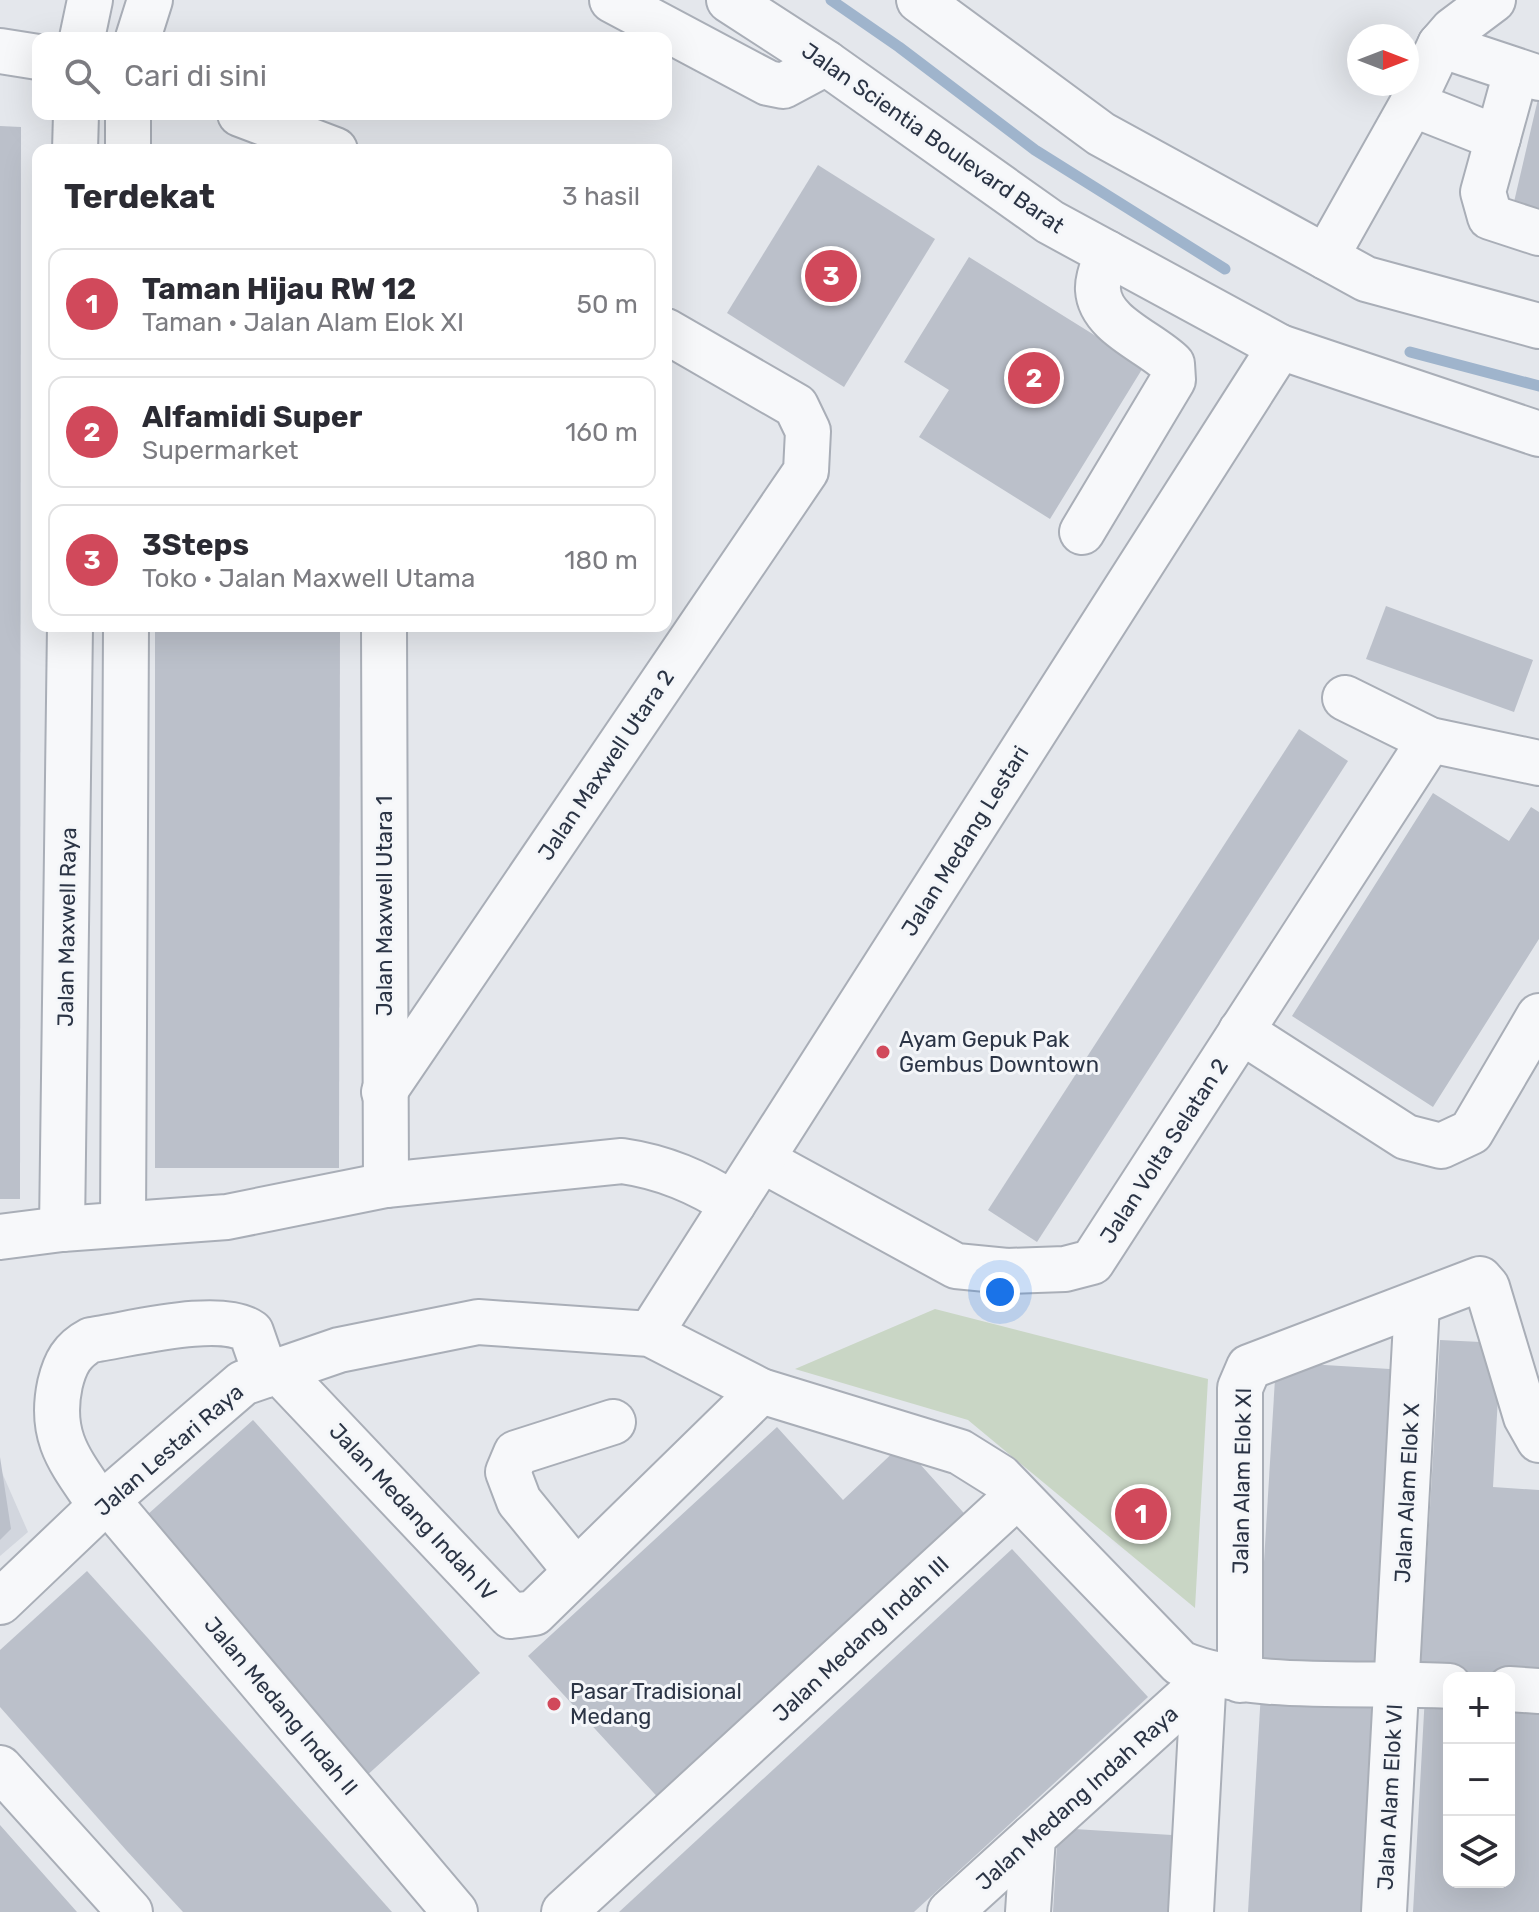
<!DOCTYPE html>
<html lang="id">
<meta charset="utf-8">
<style>
body{margin:0;font-family:Rubik,sans-serif;background:#f2f2f3;color:#2b2b33}
.controls{position:absolute;right:24px;bottom:24px;display:grid;overflow:hidden;border-radius:16px;box-shadow:0 8px 32px #0002}
.controls button{width:72px;height:72px;display:grid;place-items:center;padding:0;border:0;border-bottom:2px solid #e1e1e2;background:#fff;color:#2b2b33;font:40px sans-serif}
.compass{position:absolute;left:1347px;top:24px;width:72px;height:72px;border-radius:50%;background:#fff;box-shadow:0 8px 32px #0002;rotate:90deg}
.you{position:absolute;left:1000px;top:1292px;width:28px;height:28px;margin:-20px;border:6px solid #fff;border-radius:50%;background:#1a73e8;box-shadow:0 0 0 12px #1a73e833}
.badge{display:grid;place-items:center;width:52px;height:52px;border-radius:50%;background:#d1495b;color:#fff;font-size:26px;font-weight:700}
.pin{position:absolute;translate:-50% -50%;border:4px solid #fff;box-shadow:0 2px 8px #0006}
.list{margin:0;padding:0;list-style:none}
h2{display:flex;justify-content:space-between;align-items:center;height:104px;margin:0;padding:0 32px;font-size:34px}
h2 small{font-size:26px;font-weight:400;color:#7c7c81}
.list li{display:grid;grid-template-columns:52px 1fr auto;gap:24px;align-items:center;box-sizing:border-box;height:112px;margin:0 16px 16px;padding:0 16px;border:2px solid #e1e1e2;border-radius:16px}
.list b{display:block;font-size:30px;white-space:nowrap}
.list p{margin:0;font-size:26px;white-space:nowrap;color:#7c7c81}
.list em{font-size:26px;font-style:normal;color:#7c7c81}
.icon{flex:none;width:44px;height:44px;fill:none;stroke:currentColor;stroke-width:2;stroke-linecap:round;stroke-linejoin:round}
.map{position:relative;flex:none;width:1539px;height:1912px;overflow:hidden}
.search{position:absolute;background:#fff;box-shadow:0 8px 32px #0002;left:32px;top:32px;width:640px;height:88px;display:flex;align-items:center;gap:20px;box-sizing:border-box;padding:0 28px;border-radius:16px;color:#7c7c81;font-size:30px}
.panel{position:absolute;background:#fff;box-shadow:0 8px 32px #0002;left:32px;top:144px;width:640px;height:488px;border-radius:16px}
.map>svg:first-child{display:block}
.built{fill:#d2d6de}
.green{fill:#c9d6c5}
.lines{fill:none;stroke-linecap:round;stroke-linejoin:round}
.stream{stroke:#9fb4cc;stroke-width:11}
.building{fill:#bbc0ca}
.minor-casing{stroke:#a9aeb7;stroke-width:48}
.minor{stroke:#f7f8fa;stroke-width:44}
.poi-dot{fill:#d1495b;stroke:#f4f6f9;stroke-width:3}
.labels{text-anchor:middle;dominant-baseline:central;stroke-width:6;stroke-linejoin:round;paint-order:stroke}
.street-label{font-size:22px;fill:#2b3445;stroke:#f4f6f9}
.poi-label{font-size:22px;fill:#2b3445;stroke:#f4f6f9;text-anchor:start}
</style>
<div class="map">
<svg width="1539" height="1912" viewBox="0 0 1539 1912">
<rect width="100%" height="100%" fill="#e4e7ec"/>
<path class="built" d="M0 1468 28 1532 0 1556Z"/>
<path class="green" d="M935 1309 1208 1379 1195 1608 968 1420 795 1369Z"/>
<g class="lines">
<g class="stream">
<path d="M831 0 899 47 1035 150 1225 269"/>
<path d="M1410 352 1539 386"/>
</g>
</g>
<g class="building">
<path d="M1538 99H1539V208L1514 202Z"/>
<path d="M0 126 21 127 20 1199H0Z"/>
<path d="M818 165 935 239 844 387 727 313Z"/>
<path d="M969 257 1144 366 1050 519 919 437 949 390 904 362Z"/>
<path d="M1386 606 1533 660 1514 712 1366 659Z"/>
<path d="M155 626H340L339 1168H155Z"/>
<path d="M1299 729 1348 761 1037 1242 988 1210Z"/>
<path d="M1433 793 1509 841 1531 807 1539 812V939L1433 1107 1292 1016Z"/>
<path d="M1440 1340 1501 1343 1493 1487 1539 1490V1684L1509 1678 1420 1676Z"/>
<path d="M1276 1362 1406 1370 1389 1670 1258 1662Z"/>
<path d="M253 1420 480 1673 364 1778 137 1524Z"/>
<path d="M777 1427 843 1500 902 1444 971 1521 664 1804 528 1656Z"/>
<path d="M0 1457 11 1529 0 1540Z"/>
<path d="M1012 1549 1148 1697 914 1912H619Z"/>
<path d="M87 1571 146 1636 392 1912H183L126 1850 0 1707V1650Z"/>
<path d="M1261 1692 1391 1699 1379 1912H1248Z"/>
<path d="M1425 1695 1449 1697V1882H1509V1700L1539 1702V1912H1413Z"/>
<path d="M0 1825 30 1859 77 1912H0Z"/>
<path d="M1058 1828 1188 1836 1184 1912H1053Z"/>
</g>
<g class="lines">
<g class="minor-casing">
<g id="minor">
<path d="M612 0 768 83 783 86 826 63"/>
<path d="M729 0 826 63 1050 222 1247 329 1280 347 1539 434"/>
<path d="M919 0 1101 134 1366 279 1539 326"/>
<path d="M82 38 90 0"/>
<path d="M138 38 150 0"/>
<path d="M1440 45 1539 78"/>
<path d="M0 51 38 57"/>
<path d="M1516 72 1483 192 1490 217 1539 233"/>
<path d="M1412 104 1498 138"/>
<path d="M240 114 335 150"/>
<path d="M75 150 76 114"/>
<path d="M128 150V114"/>
<path d="M1326 257 1412 104 1440 45 1453 30 1493 0"/>
<path d="M1082 532 1173 380 1172 364C1150 342 1100 325 1098 290 1097 279 1104 264 1107 253"/>
<path d="M384 626 386 1185"/>
<path d="M1345 698 1430 740 1539 763"/>
<path d="M1241 1031 1406 1137 1441 1146 1471 1132 1539 1016"/>
<path d="M384 1092 806 471 808 431 796 406 666 331"/>
<path d="M762 1160 956 1266 1007 1271 1065 1269 1092 1262 1430 740"/>
<path d="M123 1224 126 626"/>
<path d="M62 1229 70 626"/>
<path d="M0 1237 62 1229 227 1217 386 1185 622 1161C664 1167 698 1182 733 1204"/>
<path d="M650 1334 1280 347"/>
<path d="M279 1371 511 1616 534 1613 761 1391"/>
<path d="M107 1500 455 1912"/>
<path d="M102 1508C73 1464 48 1440 60 1384 65 1363 72 1350 91 1340 128 1335 221 1310 251 1332L266 1375"/>
<path d="M576 1571 519 1501 508 1472 516 1453 613 1422"/>
<path d="M0 1602 107 1500 243 1383 339 1350 478 1322 650 1334 761 1391 960 1452 1000 1477 1180 1663C1249 1693 1371 1681 1449 1686"/>
<path d="M1240 1680V1388L1249 1367 1480 1279 1487 1287 1526 1417 1539 1440"/>
<path d="M1509 1689 1539 1691"/>
<path d="M0 1768 130 1912"/>
<path d="M564 1912 1017 1496"/>
<path d="M950 1912 1203 1683"/>
<path d="M1028 1912 1033 1837"/>
<path d="M1191 1912 1204 1673"/>
<path d="M1384 1912 1417 1304"/>
</g>
</g>
<use href="#minor" class="minor"/>
</g>
<g class="poi-dot">
<circle cx="883" cy="1052" r="8"/>
<circle cx="554" cy="1704" r="8"/>
</g>
<g class="labels">
<g class="street-label">
<text transform="translate(933 138) rotate(35)">Jalan Scientia Boulevard Barat</text>
<text transform="translate(606 765) rotate(-56)">Jalan Maxwell Utara 2</text>
<text transform="translate(965 841) rotate(-58)">Jalan Medang Lestari</text>
<text transform="translate(384 906) rotate(-90)">Jalan Maxwell Utara 1</text>
<text transform="translate(67 927) rotate(-89)">Jalan Maxwell Raya</text>
<text transform="translate(1164 1151) rotate(-57)">Jalan Volta Selatan 2</text>
<text transform="translate(169 1450) rotate(-41)">Jalan Lestari Raya</text>
<text transform="translate(1242 1481) rotate(-89)">Jalan Alam Elok XI</text>
<text transform="translate(1407 1493) rotate(-87)">Jalan Alam Elok X</text>
<text transform="translate(413 1512) rotate(47)">Jalan Medang Indah IV</text>
<text transform="translate(861 1639) rotate(-43)">Jalan Medang Indah III</text>
<text transform="translate(281 1706) rotate(50)">Jalan Medang Indah II</text>
<text transform="translate(1390 1797) rotate(-87)">Jalan Alam Elok VI</text>
<text transform="translate(1077 1798) rotate(-42)">Jalan Medang Indah Raya</text>
</g>
<g class="poi-label">
<text x="899" y="1039">Ayam Gepuk Pak<tspan x="899" dy="25">Gembus Downtown</tspan></text>
<text x="570" y="1691">Pasar Tradisional<tspan x="570" dy="25">Medang</tspan></text>
</g>
</g>
</svg>
<div class="controls">
<button>+</button>
<button>−</button>
<button><svg class="icon" aria-label="layers" viewBox="0 0 24 24"><path d="M12 4l9 5-9 5-9-5zM3 14l9 5 9-5"/></svg></button>
</div>
<svg class="compass" viewBox="-18 -18 36 36"><path d="M0-13l5 13h-10z" fill="#e53935"/><path d="M0 13l5-13h-10z" fill="#7c7c81"/></svg>
<div class="you"></div>
<div class="pin badge" style="left:1141px;top:1514px">1</div>
<div class="pin badge" style="left:1034px;top:378px">2</div>
<div class="pin badge" style="left:831px;top:276px">3</div>
<div class="search"><svg class="icon" aria-label="search" viewBox="0 0 24 24"><circle cx="10" cy="10" r="6"/><path d="M15 15l6 6"/></svg>Cari di sini</div>
<section class="panel">
<h2>Terdekat<small>3 hasil</small></h2>
<ul class="list">
<li><span class="badge">1</span><div><b>Taman Hijau RW 12</b><p>Taman · Jalan Alam Elok XI</p></div><em>50 m</em></li>
<li><span class="badge">2</span><div><b>Alfamidi Super</b><p>Supermarket</p></div><em>160 m</em></li>
<li><span class="badge">3</span><div><b>3Steps</b><p>Toko · Jalan Maxwell Utama</p></div><em>180 m</em></li>
</ul>
</section>
</div>
